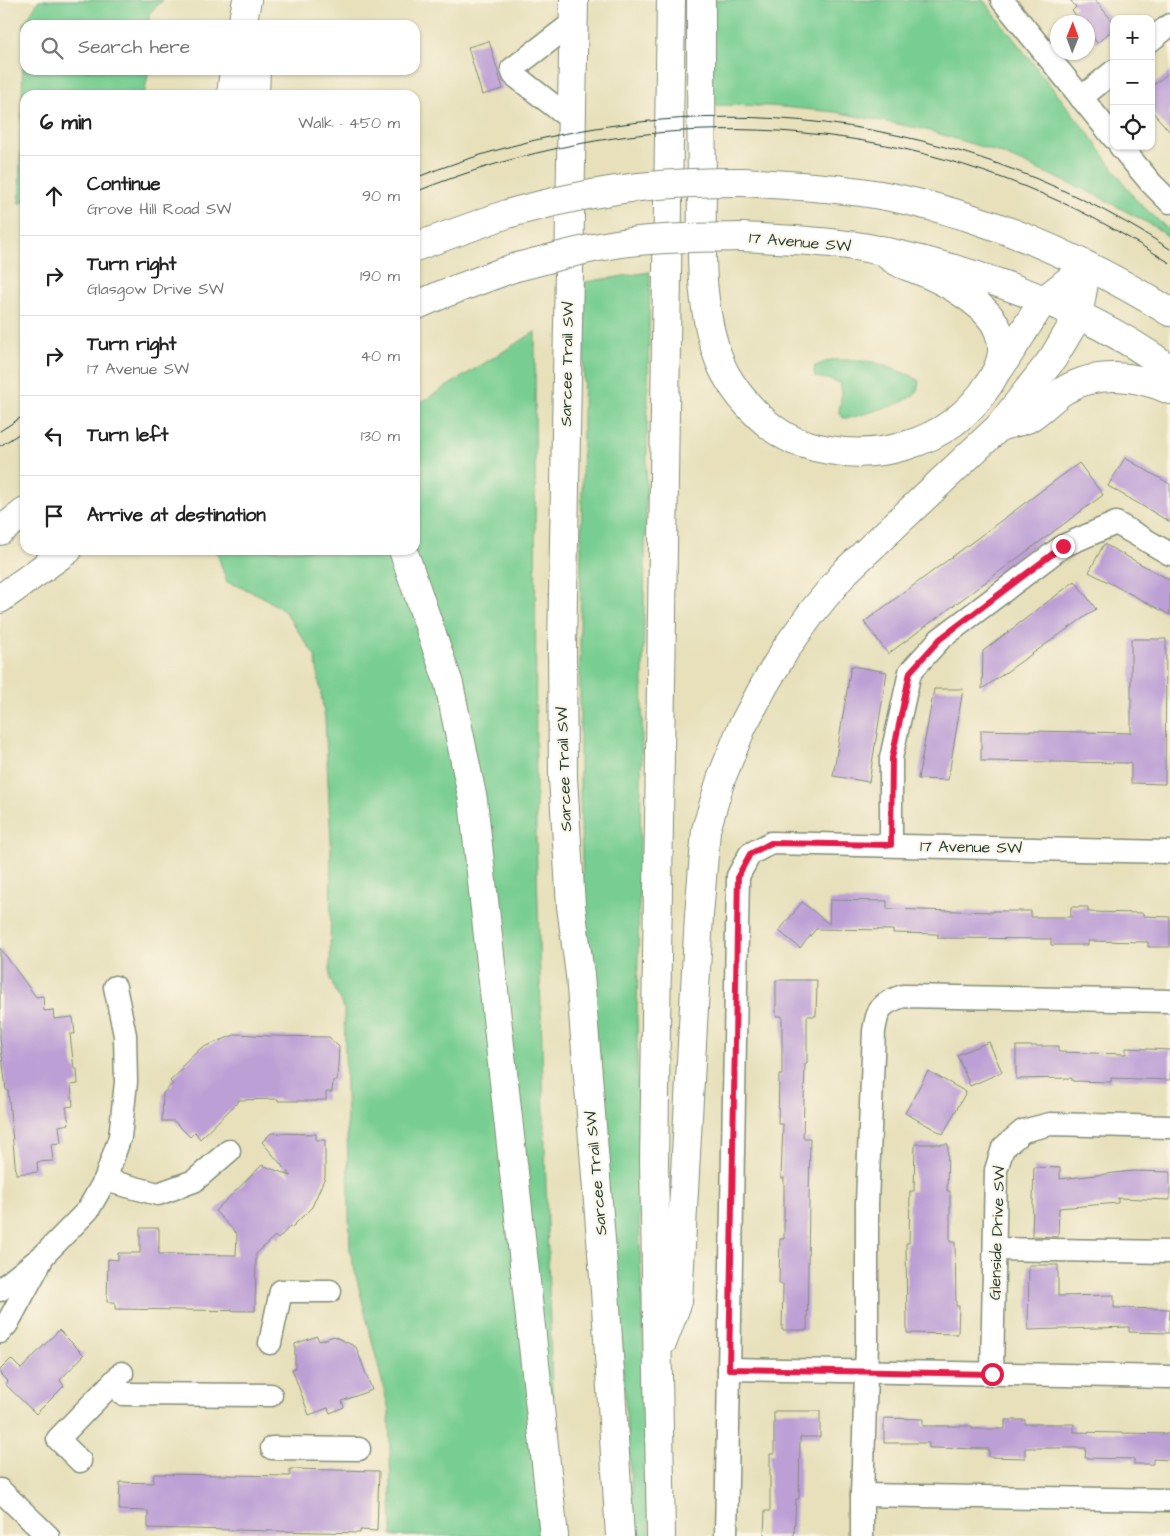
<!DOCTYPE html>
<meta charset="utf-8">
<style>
body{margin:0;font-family:"Architects Daughter",sans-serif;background:#f2f2f2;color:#222}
.controls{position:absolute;right:15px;top:15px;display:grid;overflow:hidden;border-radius:10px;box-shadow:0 1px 4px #0004}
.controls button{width:45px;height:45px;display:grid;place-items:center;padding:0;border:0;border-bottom:1px solid #e0e0e0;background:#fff;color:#222;font:25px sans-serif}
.compass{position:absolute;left:1050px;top:15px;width:45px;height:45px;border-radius:50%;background:#fff;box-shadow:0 1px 4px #0004;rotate:1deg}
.stop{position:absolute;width:15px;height:15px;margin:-11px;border:4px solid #e11d48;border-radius:50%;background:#fff}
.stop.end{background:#e11d48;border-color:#fff;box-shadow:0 1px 5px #0008}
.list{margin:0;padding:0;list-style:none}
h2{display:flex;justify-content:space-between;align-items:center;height:65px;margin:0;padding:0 20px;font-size:21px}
h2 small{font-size:16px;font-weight:400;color:#767676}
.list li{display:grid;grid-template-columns:32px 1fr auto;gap:15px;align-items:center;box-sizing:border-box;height:80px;padding:0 20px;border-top:1px solid #e0e0e0}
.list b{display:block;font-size:19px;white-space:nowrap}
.list p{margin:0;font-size:16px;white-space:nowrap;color:#767676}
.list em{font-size:16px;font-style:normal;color:#767676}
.icon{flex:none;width:28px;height:28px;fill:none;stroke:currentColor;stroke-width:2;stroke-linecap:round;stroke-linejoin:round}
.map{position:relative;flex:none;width:1170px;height:1536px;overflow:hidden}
.search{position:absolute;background:#fff;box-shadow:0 1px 4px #0004;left:20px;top:20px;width:400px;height:55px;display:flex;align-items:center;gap:12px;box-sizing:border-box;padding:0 18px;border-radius:15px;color:#767676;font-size:19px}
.panel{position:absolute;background:#fff;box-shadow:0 1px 4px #0004;left:20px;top:90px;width:400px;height:465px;border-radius:15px}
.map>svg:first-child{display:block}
.green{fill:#78ce92;stroke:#4c8663}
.building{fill:#bc9fd5}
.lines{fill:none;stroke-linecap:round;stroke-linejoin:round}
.minor-casing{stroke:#838e78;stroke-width:25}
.major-casing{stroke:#838e78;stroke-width:30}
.highway-casing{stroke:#838e78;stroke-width:30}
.minor{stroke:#fff;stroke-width:22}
.major{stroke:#fff;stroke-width:28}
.highway{stroke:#fff;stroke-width:28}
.tram{stroke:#1f3d34;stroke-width:1}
.major-bridge-casing{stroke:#838e78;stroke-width:30;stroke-linecap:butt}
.major-bridge{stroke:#fff;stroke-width:28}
.route{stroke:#e11d48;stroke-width:6}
.labels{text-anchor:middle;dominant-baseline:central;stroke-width:4;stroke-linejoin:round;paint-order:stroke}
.street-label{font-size:16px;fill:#1f3d34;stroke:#fcf5e5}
</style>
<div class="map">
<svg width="1170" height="1536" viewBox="0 0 1170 1536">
<rect width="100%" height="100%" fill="#fcf5e5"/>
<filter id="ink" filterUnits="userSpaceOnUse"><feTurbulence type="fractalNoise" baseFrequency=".02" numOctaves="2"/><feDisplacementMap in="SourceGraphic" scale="10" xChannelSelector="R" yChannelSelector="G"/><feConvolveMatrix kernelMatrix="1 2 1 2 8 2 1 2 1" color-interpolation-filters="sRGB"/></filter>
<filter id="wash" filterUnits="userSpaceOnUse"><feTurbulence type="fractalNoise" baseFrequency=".0096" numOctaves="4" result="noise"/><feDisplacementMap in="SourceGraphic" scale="20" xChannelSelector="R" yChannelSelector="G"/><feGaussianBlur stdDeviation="1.12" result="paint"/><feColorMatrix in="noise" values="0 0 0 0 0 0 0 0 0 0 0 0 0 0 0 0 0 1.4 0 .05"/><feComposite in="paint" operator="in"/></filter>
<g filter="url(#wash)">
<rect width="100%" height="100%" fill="#e7e0bb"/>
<g class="green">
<path d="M39 0H163L149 14V25H25V70H149L144 95H25V202L19 203 24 24Z"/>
<path d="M711 0H983L1088 133 1135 199 1170 231V238L1155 227 1096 195 998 152 923 129 835 112 771 106 712 105Z"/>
<path d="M650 272 637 1016 639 1215 650 1536H635L624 1386 584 921 580 796V629L585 282Z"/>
<path d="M535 332 536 835 556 1536H392L389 1410 350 1251 344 1009 330 979 331 843 325 719 315 656 285 612 260 595 227 582 216 550H415V406Z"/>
<path d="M831 360H851L874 362 912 376 919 381 917 393 901 403 850 418H843L839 412 842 392 840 383 831 380 815 377 814 371 815 366Z"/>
</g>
<g id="blocks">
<g class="building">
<path d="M1070 0H1095L1114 23V29L1097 43 1088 31V22H1081L1072 11 1076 7Z"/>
<path d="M489 41 503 89 482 95 468 47Z"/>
<path d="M1170 72V132L1151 110V87Z"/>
<path d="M1125 458 1170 484V522L1108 486Z"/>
<path d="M1079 463 1103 495 888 654 864 622Z"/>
<path d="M1104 544 1170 580V615L1089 572Z"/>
<path d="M1075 581 1096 609 982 689 983 651Z"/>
<path d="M1131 639H1166L1165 784 1131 783V763L981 761V730L1131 733Z"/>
<path d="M851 666 887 672 869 782 833 776Z"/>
<path d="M934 689H963L948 780 918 779Z"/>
<path d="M830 900 887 901V909L993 912V911H1031V917H1071V907H1088V912L1143 913V916L1170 917V947H1148V942L1088 941V945H1051V939L938 938V934L893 933V930L816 929 800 948 779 931 802 902 829 924Z"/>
<path d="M0 948 36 997 43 996 44 1011 53 1010 54 1019 73 1017 75 1034H70L74 1069H77L78 1084 71 1085 73 1106 66 1107 69 1124 59 1126 61 1143 51 1144 53 1161 37 1162 38 1172 16 1174 8 1090H6L0 1038Z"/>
<path d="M776 980H817L816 1016H807V1064H805L803 1138H810L807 1330H782L783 1284H779L780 1239H784V1178H781L783 1124H778L779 1075H782V1016H776Z"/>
<path d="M237 1034 269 1036 329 1037 339 1047 337 1081H333L332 1092H326V1100H317V1101H278V1099L238 1100 239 1101 200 1139 195 1132 190 1137 174 1121H162L163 1093 173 1084 170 1081 183 1069 181 1067 201 1048Z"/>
<path d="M989 1042 1002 1072 970 1086 957 1055Z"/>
<path d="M1016 1046H1058V1052L1126 1054V1048L1170 1050V1080L1111 1078V1082L1072 1081V1078L1016 1079Z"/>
<path d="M928 1071 966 1092 943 1134 905 1113Z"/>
<path d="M271 1133 316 1134V1140H325V1177L312 1207 291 1228 290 1226 278 1239 275 1236 256 1254 255 1311 115 1309V1302H107L108 1259 118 1260V1253H140V1228H159V1254L236 1255 237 1234 215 1211 262 1165 291 1176 262 1142Z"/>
<path d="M915 1144H948L947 1191H950V1242H955L956 1306H959L958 1334 907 1333 906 1243H909L910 1191H914Z"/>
<path d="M1034 1167 1060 1168V1179L1133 1171 1170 1172V1200L1118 1198V1203L1059 1208 1058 1237 1032 1236Z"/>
<path d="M1029 1265H1058V1296L1114 1295V1308L1170 1309 1169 1333 1129 1332V1327L1028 1330Z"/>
<path d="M59 1330 84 1355 60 1380 64 1386 36 1414 5 1384 8 1382 0 1374V1370L11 1359 21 1369Z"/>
<path d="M317 1336 319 1341 334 1336 356 1347 372 1390 342 1401 344 1407 330 1413 328 1408 309 1415 292 1369 295 1368V1344Z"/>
<path d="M774 1411H820V1437H800L799 1499H796L794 1536H764L765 1511H770V1454H774Z"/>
<path d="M884 1418 923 1419V1426H972V1429H1005V1420H1025V1424H1074V1432L1170 1434V1460L1153 1459V1464H1134V1459L1085 1458 1086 1448H1025V1458L989 1457V1449L929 1448V1443H884Z"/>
<path d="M290 1469 379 1471 377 1531 360 1530V1533L148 1528V1511L119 1510 120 1482 153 1483 154 1474 290 1476Z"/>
</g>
</g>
</g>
<g filter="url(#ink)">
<use href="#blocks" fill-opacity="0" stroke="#838e78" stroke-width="1"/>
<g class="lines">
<g class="minor-casing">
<g id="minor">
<path d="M1002 0 1114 138"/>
<path d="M1151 40 1170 25"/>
<path d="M1081 98 1114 71"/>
<path d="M572 120 514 75 512 69 574 22"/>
<path d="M1120 146 1151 183 1170 202"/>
<path d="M891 845V758L910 672 940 639 1063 546 1116 523 1170 554"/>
<path d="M105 1180 158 1194 194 1181 229 1151"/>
<path d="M996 1249 1170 1252"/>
<path d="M0 1290 45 1254 88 1210 105 1180 120 1137 126 1082 125 1035 115 987"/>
<path d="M0 1332 7 1324 41 1261"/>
<path d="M270 1343 281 1291H330"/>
<path d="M729 1369 1170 1377"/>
<path d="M992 1374 996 1170 1003 1148 1023 1131 1050 1124 1170 1127"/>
<path d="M123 1394 271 1395"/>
<path d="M272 1448 359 1449"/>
<path d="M80 1461 58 1439 122 1373"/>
<path d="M0 1490 48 1536"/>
<path d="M862 1495 1170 1500"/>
<path d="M726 1536 738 876 750 854 771 843 1170 852"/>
<path d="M862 1536V1495L867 1344V1203L874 1031C878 1008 880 1004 903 996L1170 1001"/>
</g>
</g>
<g class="major-casing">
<g id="major">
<path d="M743 182C799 186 855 188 909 201 1002 222 1089 262 1170 312"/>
<path d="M742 237C777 239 813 240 848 245 874 248 899 255 925 261 1010 283 1099 317 1170 369"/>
<path d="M415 247 507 214"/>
<path d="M415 306 443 294 513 268"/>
<path d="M0 531 25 512"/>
<path d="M0 599 68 550"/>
</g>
</g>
<g class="highway-casing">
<g id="highway">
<path d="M574 0 562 649 563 778 571 906 580 975 605 1290 620 1536"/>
<path d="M701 0C701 60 701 120 702 180 702 243 697 308 722 367 727 378 734 388 741 397 757 416 778 436 801 443 870 466 948 447 989 384 1000 367 1007 350 998 330 988 305 948 283 925 273 917 269 907 267 900 263 893 260 887 255 881 250"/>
<path d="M242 25 247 0"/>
<path d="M231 95 234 70"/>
<path d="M255 95 256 70"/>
<path d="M1000 368 1043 301 1087 266"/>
<path d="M1001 426C1009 424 1019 422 1027 419 1040 412 1051 399 1063 391 1096 370 1136 375 1170 390"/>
<path d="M403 550 449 684 473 800 554 1536"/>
<path d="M663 1341 678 1301 699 915 706 830 721 779 742 727 765 684 787 647 813 611 846 571 999 427 1053 358 1078 316 1087 266"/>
<path d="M661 1536 654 1162 671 0"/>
</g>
</g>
<use href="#minor" class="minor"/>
<use href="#major" class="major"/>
<use href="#highway" class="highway"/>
<g class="tram">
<path d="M415 178C668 78 941 101 1170 249"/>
<path d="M415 192C627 107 854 107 1063 203 1100 220 1135 241 1170 263"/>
<path d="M0 431 25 415"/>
<path d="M0 446 25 430"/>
</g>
<g class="major-bridge-casing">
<g id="major-bridge">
<path d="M507 214C550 202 595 192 639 187 674 183 709 182 743 182"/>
<path d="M513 268C549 259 585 248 622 243 662 237 702 238 742 237"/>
</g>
</g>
<use href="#major-bridge" class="major-bridge"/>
</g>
</g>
<g class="lines" filter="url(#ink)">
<path class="route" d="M992 1374 729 1369 738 876 750 854 771 843 891 845 892 758 910 672 940 639 1063 546"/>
</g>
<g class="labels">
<g class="street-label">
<text transform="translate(800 242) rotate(5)">17 Avenue SW</text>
<text transform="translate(567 364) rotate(-89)">Sarcee Trail SW</text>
<text transform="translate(564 769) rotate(-92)">Sarcee Trail SW</text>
<text transform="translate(971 847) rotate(1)">17 Avenue SW</text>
<text transform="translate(596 1173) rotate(-95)">Sarcee Trail SW</text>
<text transform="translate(997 1233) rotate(-88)">Glenside Drive SW</text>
</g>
</g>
</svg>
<div class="controls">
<button>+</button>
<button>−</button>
<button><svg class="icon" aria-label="locate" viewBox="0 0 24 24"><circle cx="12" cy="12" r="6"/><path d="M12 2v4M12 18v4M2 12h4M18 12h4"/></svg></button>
</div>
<svg class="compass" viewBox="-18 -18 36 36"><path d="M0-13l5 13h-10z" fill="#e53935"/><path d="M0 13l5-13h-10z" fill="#767676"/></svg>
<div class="stop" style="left:992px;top:1374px"></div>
<div class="stop end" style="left:1063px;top:546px"></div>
<div class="search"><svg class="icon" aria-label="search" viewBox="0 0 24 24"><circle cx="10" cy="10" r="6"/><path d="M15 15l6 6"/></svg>Search here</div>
<section class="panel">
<h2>6 min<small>Walk · 450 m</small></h2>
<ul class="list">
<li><svg class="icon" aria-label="ahead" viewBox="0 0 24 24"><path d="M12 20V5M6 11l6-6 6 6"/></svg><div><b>Continue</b><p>Grove Hill Road SW</p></div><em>90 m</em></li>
<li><svg class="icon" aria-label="right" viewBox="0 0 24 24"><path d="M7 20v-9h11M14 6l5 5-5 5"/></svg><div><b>Turn right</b><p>Glasgow Drive SW</p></div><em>190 m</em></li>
<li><svg class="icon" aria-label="right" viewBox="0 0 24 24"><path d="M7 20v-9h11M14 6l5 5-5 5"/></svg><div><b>Turn right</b><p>17 Avenue SW</p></div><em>40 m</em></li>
<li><svg class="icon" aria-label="left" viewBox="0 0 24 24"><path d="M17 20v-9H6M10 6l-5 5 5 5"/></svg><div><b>Turn left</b></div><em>130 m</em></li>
<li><svg class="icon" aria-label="arrive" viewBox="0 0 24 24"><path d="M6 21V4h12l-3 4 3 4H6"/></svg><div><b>Arrive at destination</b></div></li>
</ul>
</section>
</div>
